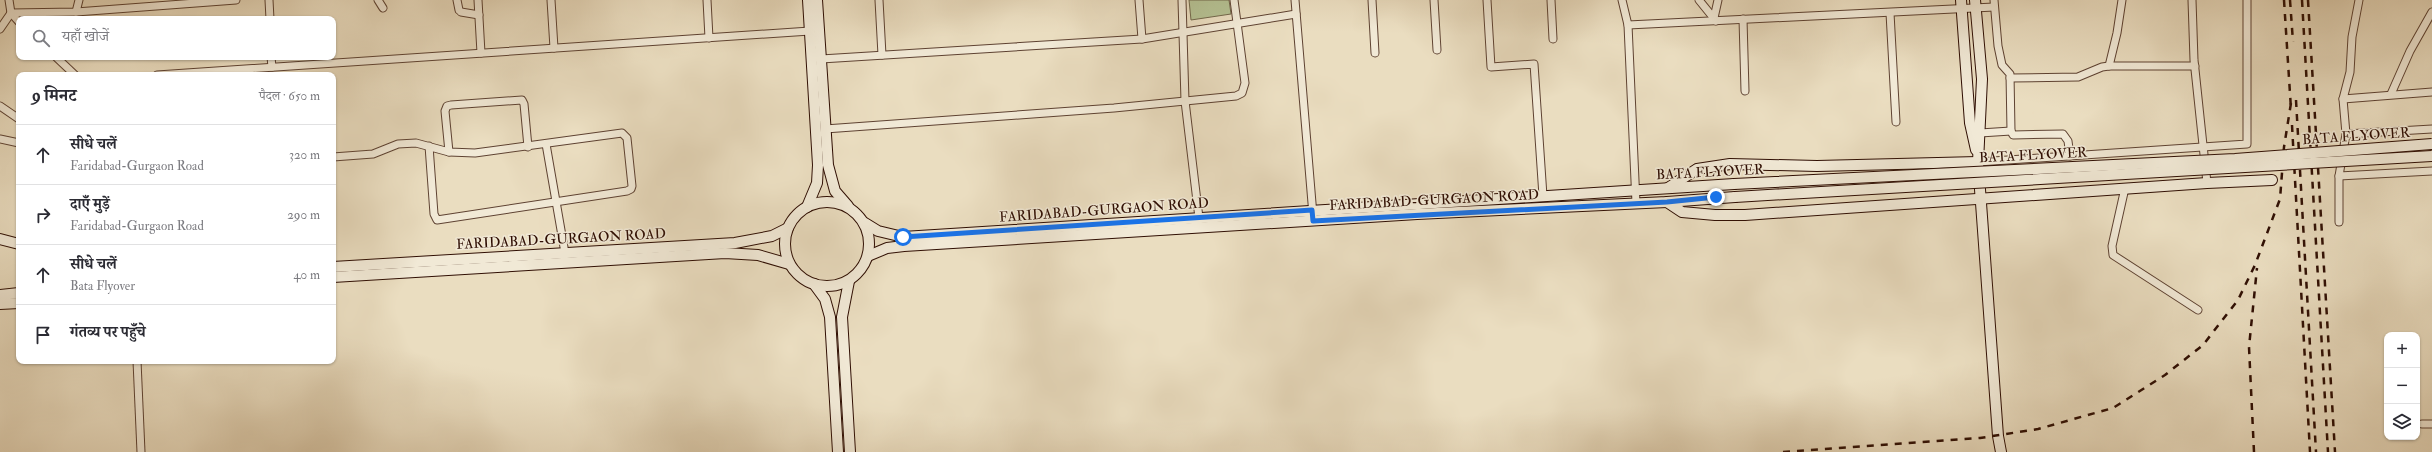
<!DOCTYPE html>
<html lang="hi">
<meta charset="utf-8">
<style>
body{margin:0;font-family:"IM FELL Double Pica","Noto Serif Devanagari",serif;background:#f7f7f7;color:#2b2b33}
.controls{position:absolute;right:12px;bottom:12px;display:grid;overflow:hidden;border-radius:8px;box-shadow:0 1px 3px #0004}
.controls button{width:36px;height:36px;display:grid;place-items:center;padding:0;border:0;border-bottom:1px solid #e1e1e2;background:#fff;color:#2b2b33;font:20px sans-serif}
.stop{position:absolute;width:12px;height:12px;margin:-9px;border:3px solid #1a73e8;border-radius:50%;background:#fff}
.stop.end{background:#1a73e8;border-color:#fff;box-shadow:0 1px 4px #0008}
.list{margin:0;padding:0;list-style:none}
h2{display:flex;justify-content:space-between;align-items:center;height:52px;margin:0;padding:0 16px;font-size:17px}
h2 small{font-size:13px;font-weight:400;color:#7c7c81}
.list li{display:grid;grid-template-columns:26px 1fr auto;gap:12px;align-items:center;box-sizing:border-box;height:60px;padding:0 16px;border-top:1px solid #e1e1e2}
.list b{display:block;font-size:15px;white-space:nowrap}
.list p{margin:0;font-size:13px;white-space:nowrap;color:#7c7c81}
.list em{font-size:13px;font-style:normal;color:#7c7c81}
.icon{flex:none;width:22px;height:22px;fill:none;stroke:currentColor;stroke-width:2;stroke-linecap:round;stroke-linejoin:round}
.map{position:relative;flex:none;width:2432px;height:452px;overflow:hidden}
.search{position:absolute;background:#fff;box-shadow:0 1px 3px #0004;left:16px;top:16px;width:320px;height:44px;display:flex;align-items:center;gap:10px;box-sizing:border-box;padding:0 14px;border-radius:8px;color:#7c7c81;font-size:15px}
.panel{position:absolute;background:#fff;box-shadow:0 1px 3px #0004;left:16px;top:72px;width:320px;height:292px;border-radius:8px}
.map>svg:first-child{display:block}
.green{fill:#b5c193;stroke:#72684b}
.lines{fill:none;stroke-linecap:round;stroke-linejoin:round}
.street-casing{stroke:#5e4232;stroke-width:9}
.secondary-casing{stroke:#2f0e03;stroke-width:12}
.street{stroke:#f1e9d6;stroke-width:7}
.secondary{stroke:#f1e9d6;stroke-width:10}
.rail{stroke:#2f0e03;stroke-width:2.5;stroke-dasharray:7 7;stroke-linecap:butt}
.secondary-bridge-casing{stroke:#2f0e03;stroke-width:12;stroke-linecap:butt}
.secondary-bridge{stroke:#f1e9d6;stroke-width:10}
.route{stroke:#1a73e8;stroke-width:5}
.labels{text-anchor:middle;dominant-baseline:central;stroke-width:3;stroke-linejoin:round;paint-order:stroke}
.street-label{font-size:14px;fill:#2f0e03;stroke:#f1e9d6}
</style>
<div class="map">
<svg width="2432" height="452" viewBox="0 0 2432 452">
<rect width="100%" height="100%" fill="#eaddc0"/>
<filter id="stains"><feTurbulence type="fractalNoise" baseFrequency=".005" numOctaves="4"/><feColorMatrix values="0 0 0 0 .2 0 0 0 0 .09 0 0 0 0 .02 0 0 0 .5 -.17"/></filter>
<radialGradient id="worn" r=".72"><stop offset=".6" stop-color="#630" stop-opacity="0"/><stop offset="1" stop-color="#630" stop-opacity=".3"/></radialGradient>
<path class="green" d="M1189 0H1229L1231 14 1191 20Z"/>
<g class="lines">
<g class="street-casing">
<g id="street">
<path d="M9 0 11 13 19 22"/>
<path d="M269 0 270 19"/>
<path d="M378 0 383 8"/>
<path d="M457 0 459 10"/>
<path d="M478 0 481 53"/>
<path d="M551 0 554 48"/>
<path d="M707 0 709 38"/>
<path d="M879 0 882 55"/>
<path d="M1139 0 1142 39"/>
<path d="M1182 0 1185 101 1199 218"/>
<path d="M1295 0 1313 215"/>
<path d="M1372 0 1375 53"/>
<path d="M1434 0 1437 50"/>
<path d="M1487 0 1491 67 1534 64 1543 196"/>
<path d="M1551 0 1553 39"/>
<path d="M1622 0 1628 25 1636 203"/>
<path d="M1699 0 1716 21"/>
<path d="M1994 0 1998 46 2002 65 2010 74 2011 131 2013 135 2063 134 2068 141 2070 156"/>
<path d="M2192 0 2194 60 2207 183"/>
<path d="M2359 0 2352 37 2350 72 2343 99 2346 134 2339 176 2432 171"/>
<path d="M76 12 79 0"/>
<path d="M461 12 479 15"/>
<path d="M11 13 76 12 236 0"/>
<path d="M1890 13 1896 122"/>
<path d="M1714 18 1718 0"/>
<path d="M1743 19 1745 91"/>
<path d="M1628 25 1994 7"/>
<path d="M0 29 11 13"/>
<path d="M56 57 75 75"/>
<path d="M271 57 272 67"/>
<path d="M821 59 1142 39 1296 14"/>
<path d="M2109 66 2117 33 2122 0"/>
<path d="M157 75 810 31"/>
<path d="M2010 78 2078 77 2102 67 2109 66H2195"/>
<path d="M2391 94 2410 51 2432 12"/>
<path d="M2343 99 2432 92"/>
<path d="M0 106 19 119"/>
<path d="M825 129 1114 108 1236 96 1242 93 1245 83 1234 0"/>
<path d="M1980 133 2011 131"/>
<path d="M2346 134 2432 129"/>
<path d="M0 139 19 143"/>
<path d="M546 144 565 253"/>
<path d="M449 152 445 111 447 106 451 105 522 100 524 104 528 147"/>
<path d="M333 157 373 154 398 144 416 143 449 152 475 153 622 133 627 138 632 186 631 189 627 191 437 220 434 214 429 146"/>
<path d="M1978 162 2247 144V0"/>
<path d="M2125 188 2112 246 2113 255 2198 310"/>
<path d="M2339 222V176"/>
<path d="M137 361 141 452"/>
<path d="M2422 424H2432"/>
</g>
</g>
<g class="secondary-casing">
<g id="secondary">
<path d="M817 0 828 165 835 191 848 206"/>
<path d="M1961 0 1970 123 1976 150"/>
<path d="M1975 0 1982 79 1978 162 1998 436 2001 452"/>
<path d="M1668 188 1697 169 1730 164 1817 166 1978 162"/>
<circle cx="827" cy="244" r="42"/>
<path d="M1667 202 1682 212 1715 215H1745L2207 183 2272 180"/>
<path d="M807 207 817 183 818 165 808 0"/>
<path d="M865 223 878 231 903 237 1734 184"/>
<path d="M0 239 19 244"/>
<path d="M868 256 887 248 904 246 1417 214 1667 202 1735 197"/>
<path d="M333 267 735 243 772 236 788 228"/>
<path d="M333 277 725 253 758 255 789 264"/>
<path d="M849 281 842 317 850 452"/>
<path d="M814 284 825 299 830 317 838 452"/>
<path d="M0 295 19 293"/>
<path d="M0 304 19 303"/>
</g>
</g>
<use href="#street" class="street"/>
<use href="#secondary" class="secondary"/>
<g class="rail">
<path d="M2284 0 2291 109"/>
<path d="M2290 0 2293 42"/>
<path d="M2302 0 2328 452"/>
<path d="M2308 0 2335 452"/>
<path d="M2296 100 2316 452"/>
<path d="M2292 125 2310 452"/>
<path d="M1783 452 1980 438 2038 429 2113 408 2165 375 2203 345 2238 300 2255 265 2280 199 2284 147 2291 103"/>
<path d="M2254 452 2249 347 2257 268"/>
</g>
<g class="secondary-bridge-casing">
<g id="secondary-bridge">
<path d="M1734 184 2235 159 2432 144"/>
<path d="M1735 197 2432 156"/>
</g>
</g>
<use href="#secondary-bridge" class="secondary-bridge"/>
</g>
<g class="lines">
<path class="route" d="M903 237 1312 210 1313 221 1667 202 1716 197"/>
</g>
<g class="labels">
<g class="street-label">
<text transform="translate(2356 136) rotate(-4)">BATA FLYOVER</text>
<text transform="translate(2033 155) rotate(-3)">BATA FLYOVER</text>
<text transform="translate(1710 172) rotate(-3)">BATA FLYOVER</text>
<text transform="translate(1434 200) rotate(-3)">FARIDABAD-GURGAON ROAD</text>
<text transform="translate(1104 210) rotate(-4)">FARIDABAD-GURGAON ROAD</text>
<text transform="translate(561 239) rotate(-3)">FARIDABAD-GURGAON ROAD</text>
</g>
</g>
<rect width="100%" height="100%" filter="url(#stains)"/>
<rect width="100%" height="100%" fill="url(#worn)"/>
</svg>
<div class="controls">
<button>+</button>
<button>−</button>
<button><svg class="icon" aria-label="layers" viewBox="0 0 24 24"><path d="M12 4l9 5-9 5-9-5zM3 14l9 5 9-5"/></svg></button>
</div>
<div class="stop" style="left:903px;top:237px"></div>
<div class="stop end" style="left:1716px;top:197px"></div>
<div class="search"><svg class="icon" aria-label="search" viewBox="0 0 24 24"><circle cx="10" cy="10" r="6"/><path d="M15 15l6 6"/></svg>यहाँ खोजें</div>
<section class="panel">
<h2>9 मिनट<small>पैदल · 650 m</small></h2>
<ul class="list">
<li><svg class="icon" aria-label="ahead" viewBox="0 0 24 24"><path d="M12 20V5M6 11l6-6 6 6"/></svg><div><b>सीधे चलें</b><p>Faridabad-Gurgaon Road</p></div><em>320 m</em></li>
<li><svg class="icon" aria-label="right" viewBox="0 0 24 24"><path d="M7 20v-9h11M14 6l5 5-5 5"/></svg><div><b>दाएँ मुड़ें</b><p>Faridabad-Gurgaon Road</p></div><em>290 m</em></li>
<li><svg class="icon" aria-label="ahead" viewBox="0 0 24 24"><path d="M12 20V5M6 11l6-6 6 6"/></svg><div><b>सीधे चलें</b><p>Bata Flyover</p></div><em>40 m</em></li>
<li><svg class="icon" aria-label="arrive" viewBox="0 0 24 24"><path d="M6 21V4h12l-3 4 3 4H6"/></svg><div><b>गंतव्य पर पहुँचे</b></div></li>
</ul>
</section>
</div>
